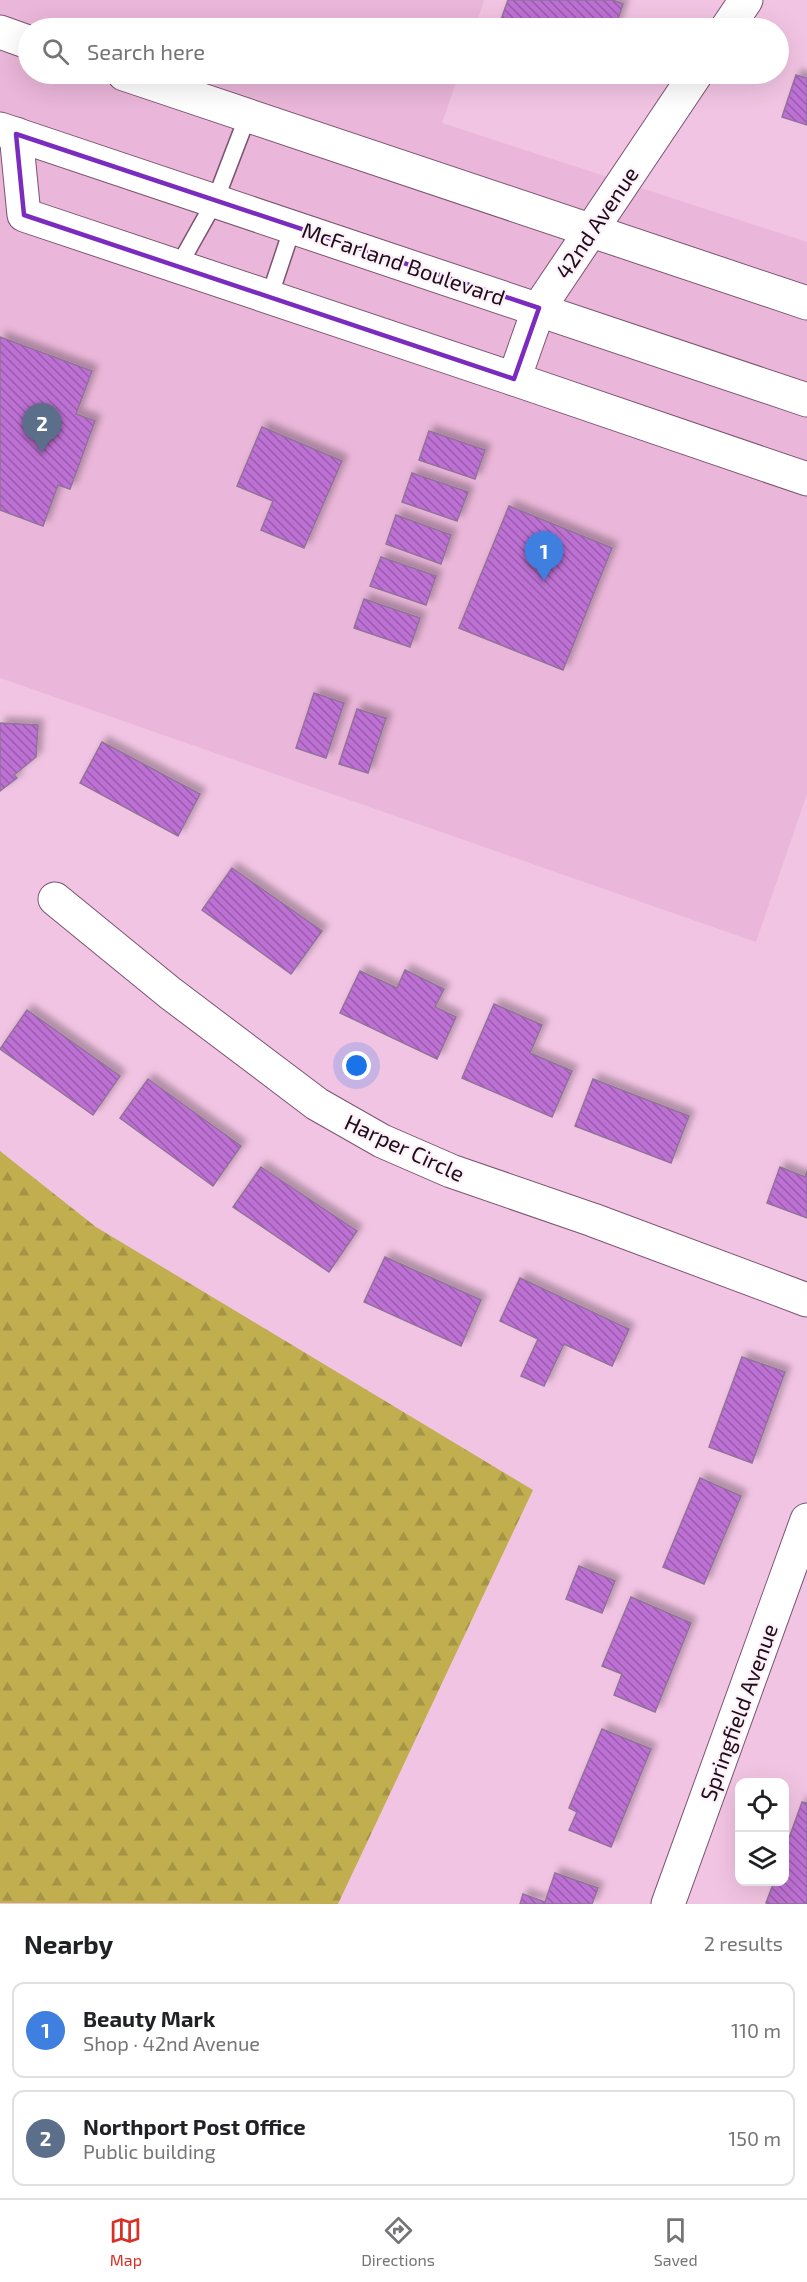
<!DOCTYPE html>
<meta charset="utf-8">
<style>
body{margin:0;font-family:"Exo 2",sans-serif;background:#f6f6f6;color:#202124}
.controls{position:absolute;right:18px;bottom:18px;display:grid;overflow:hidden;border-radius:12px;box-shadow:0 6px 24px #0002}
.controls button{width:54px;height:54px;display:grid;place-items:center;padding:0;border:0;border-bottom:2px solid #e0e0e0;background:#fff;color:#202124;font:30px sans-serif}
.you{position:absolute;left:357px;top:1066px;width:21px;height:21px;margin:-15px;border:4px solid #fff;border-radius:50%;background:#1a73e8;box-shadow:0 0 0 9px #1a73e833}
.badge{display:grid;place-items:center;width:39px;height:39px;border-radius:50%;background:#d93025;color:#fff;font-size:20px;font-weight:700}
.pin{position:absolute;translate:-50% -50px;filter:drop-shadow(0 2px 3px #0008)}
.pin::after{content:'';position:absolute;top:32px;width:21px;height:18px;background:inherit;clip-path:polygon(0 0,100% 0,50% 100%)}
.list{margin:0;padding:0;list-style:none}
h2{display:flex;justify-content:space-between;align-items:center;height:78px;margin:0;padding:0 24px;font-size:26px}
h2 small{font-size:20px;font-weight:400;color:#757577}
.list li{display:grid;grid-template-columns:39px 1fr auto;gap:18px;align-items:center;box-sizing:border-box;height:96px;margin:0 12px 12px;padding:0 12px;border:2px solid #e0e0e0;border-radius:12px}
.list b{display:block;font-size:22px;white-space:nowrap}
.list p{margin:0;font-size:20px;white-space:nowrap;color:#757577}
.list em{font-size:20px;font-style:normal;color:#757577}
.icon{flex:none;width:33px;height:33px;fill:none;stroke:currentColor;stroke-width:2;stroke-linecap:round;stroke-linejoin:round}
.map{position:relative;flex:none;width:807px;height:1904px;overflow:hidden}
.search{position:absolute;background:#fff;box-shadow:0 6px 24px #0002;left:18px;right:18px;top:18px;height:66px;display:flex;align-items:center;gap:15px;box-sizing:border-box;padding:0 21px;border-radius:33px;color:#757577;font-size:22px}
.sheet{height:294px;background:#fff}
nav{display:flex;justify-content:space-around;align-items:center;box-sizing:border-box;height:84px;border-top:2px solid #e0e0e0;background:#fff;font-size:16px;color:#757577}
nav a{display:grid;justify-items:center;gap:3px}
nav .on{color:#d93025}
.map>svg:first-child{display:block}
.built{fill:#eab6d9}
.forest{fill:url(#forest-firs)}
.building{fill:url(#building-back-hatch);stroke:#917399;stroke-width:1.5;filter:url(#shadow)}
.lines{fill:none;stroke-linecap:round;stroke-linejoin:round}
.lane-casing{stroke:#7c5470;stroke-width:19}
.street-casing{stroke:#7c5470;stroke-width:35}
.highway-casing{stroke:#7c5470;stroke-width:35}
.lane{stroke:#fff;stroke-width:16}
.street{stroke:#fff;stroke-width:33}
.highway{stroke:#fff;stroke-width:33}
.marked{fill:none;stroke:#7b2cbf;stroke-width:4.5;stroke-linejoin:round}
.labels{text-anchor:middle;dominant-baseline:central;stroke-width:4.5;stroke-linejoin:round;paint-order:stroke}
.street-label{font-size:22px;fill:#1c0d18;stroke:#fef0f9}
</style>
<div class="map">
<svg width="807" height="1904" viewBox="0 0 807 1904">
<defs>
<pattern id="forest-firs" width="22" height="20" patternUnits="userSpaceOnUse" patternTransform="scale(1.5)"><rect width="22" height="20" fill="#c0ae4f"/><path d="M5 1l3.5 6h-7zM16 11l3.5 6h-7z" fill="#a49444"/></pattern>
<pattern id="building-back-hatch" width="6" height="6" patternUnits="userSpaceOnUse" patternTransform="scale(1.5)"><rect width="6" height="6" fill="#be71d4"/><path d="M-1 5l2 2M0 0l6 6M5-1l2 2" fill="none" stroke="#9a5bab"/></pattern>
<filter id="shadow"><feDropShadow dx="5.5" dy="-5.5" stdDeviation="3" flood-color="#0004"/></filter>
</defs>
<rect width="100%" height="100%" fill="#f2c4e3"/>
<path class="built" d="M0 0H484L475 28H28V74H459L442 123 807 242V794L756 942 0 678Z"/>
<path class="forest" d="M0 1151 96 1227 533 1490 338 1904 0 1903Z"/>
<g class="building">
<path d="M508 0H613L623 4 615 28 537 27V28H498Z"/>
<path d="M796 75 807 78V125L782 117Z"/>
<path d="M0 337 92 371 76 414 95 421 70 489 58 485 43 526 0 510Z"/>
<path d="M262 427 342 461 304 548 261 530 273 501 237 486Z"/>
<path d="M429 431 485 450 475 479 419 460Z"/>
<path d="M412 473 468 492 457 521 402 502Z"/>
<path d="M509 506 612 548 563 670 459 628Z"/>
<path d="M396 515 451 535 441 564 386 544Z"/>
<path d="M381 557 436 576 426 605 370 586Z"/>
<path d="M364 599 420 618 410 647 354 628Z"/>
<path d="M314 693 344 703 326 758 296 748Z"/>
<path d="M357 709 386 718 368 773 339 764Z"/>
<path d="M0 723 38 725 36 757 14 775 17 778 0 791Z"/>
<path d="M102 742 200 794 178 836 80 783Z"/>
<path d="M232 868 322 931 291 974 202 910Z"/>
<path d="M405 970 444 989 435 1007 456 1017 437 1059 340 1013 360 971 397 988Z"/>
<path d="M494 1004 542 1025 530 1053 572 1071 552 1117 462 1078Z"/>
<path d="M27 1010 120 1076 93 1115 0 1049Z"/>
<path d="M148 1079 241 1146 213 1186 120 1118Z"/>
<path d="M593 1079 689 1116 671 1163 575 1126Z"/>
<path d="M261 1167 357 1231 329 1272 233 1207Z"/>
<path d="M780 1167 805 1177 807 1171V1218L767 1203Z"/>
<path d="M385 1257 481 1300 461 1346 364 1302Z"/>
<path d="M520 1278 629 1329 612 1366 564 1344 544 1386 521 1376 538 1339 500 1321Z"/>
<path d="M742 1357 785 1372 752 1463 709 1447Z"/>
<path d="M700 1478 741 1496 704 1584 663 1567Z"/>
<path d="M579 1566 615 1581 602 1613 566 1599Z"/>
<path d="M631 1597 691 1623 655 1712 614 1695 622 1674 602 1666Z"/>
<path d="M602 1729 651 1749 611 1847 569 1830 577 1812 569 1808Z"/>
<path d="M802 1802 807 1803V1904H768L766 1903 774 1882H784V1852Z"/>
<path d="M555 1873 598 1888 592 1904H520L523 1894 545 1902Z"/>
</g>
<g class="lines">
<g class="lane-casing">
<g id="lane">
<path d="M178 267 215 201 248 115"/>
<path d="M269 298 293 226"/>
</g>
</g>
<g class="street-casing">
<g id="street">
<path d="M727 28 746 0"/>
<path d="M16 134 24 215 514 379 807 479"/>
<path d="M514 379 539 308 696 74"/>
<path d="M55 899 170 993 317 1104 382 1141 451 1171 593 1220 807 1300"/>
<path d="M668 1904 807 1520"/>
</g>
</g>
<g class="highway-casing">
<g id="highway">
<path d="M0 32 28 42"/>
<path d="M124 74 807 303"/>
<path d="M0 129 807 400"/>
</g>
</g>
<use href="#lane" class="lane"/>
<use href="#street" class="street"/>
<use href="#highway" class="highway"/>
</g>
<path class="marked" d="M16 134 539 308 514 379 24 215Z"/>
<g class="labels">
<g class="street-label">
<text transform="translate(596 222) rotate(-56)">42nd Avenue</text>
<text transform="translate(404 263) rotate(19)">McFarland Boulevard</text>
<text transform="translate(405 1147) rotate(25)">Harper Circle</text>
<text transform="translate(738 1712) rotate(-70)">Springfield Avenue</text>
</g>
</g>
</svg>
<div class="controls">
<button><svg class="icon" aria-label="locate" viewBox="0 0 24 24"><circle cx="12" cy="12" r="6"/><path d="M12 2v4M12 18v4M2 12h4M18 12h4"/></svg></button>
<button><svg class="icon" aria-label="layers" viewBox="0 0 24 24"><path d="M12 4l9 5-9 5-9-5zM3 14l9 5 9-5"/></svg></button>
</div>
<div class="you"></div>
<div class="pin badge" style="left:544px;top:581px;background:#3f7fe0">1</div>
<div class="pin badge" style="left:42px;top:453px;background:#5c6f8a">2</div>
<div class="search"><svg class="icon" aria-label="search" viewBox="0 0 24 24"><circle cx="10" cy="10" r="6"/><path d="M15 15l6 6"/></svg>Search here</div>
</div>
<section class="sheet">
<h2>Nearby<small>2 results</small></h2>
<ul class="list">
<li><span class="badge" style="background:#3f7fe0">1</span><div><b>Beauty Mark</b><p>Shop · 42nd Avenue</p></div><em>110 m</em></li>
<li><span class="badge" style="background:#5c6f8a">2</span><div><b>Northport Post Office</b><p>Public building</p></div><em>150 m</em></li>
</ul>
</section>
<nav>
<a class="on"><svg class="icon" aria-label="map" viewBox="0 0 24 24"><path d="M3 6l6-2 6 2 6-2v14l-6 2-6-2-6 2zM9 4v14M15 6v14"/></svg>Map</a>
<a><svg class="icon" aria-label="directions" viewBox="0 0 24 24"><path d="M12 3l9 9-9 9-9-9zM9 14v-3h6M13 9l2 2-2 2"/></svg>Directions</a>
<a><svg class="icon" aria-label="saved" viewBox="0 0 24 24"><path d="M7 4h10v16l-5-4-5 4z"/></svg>Saved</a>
</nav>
